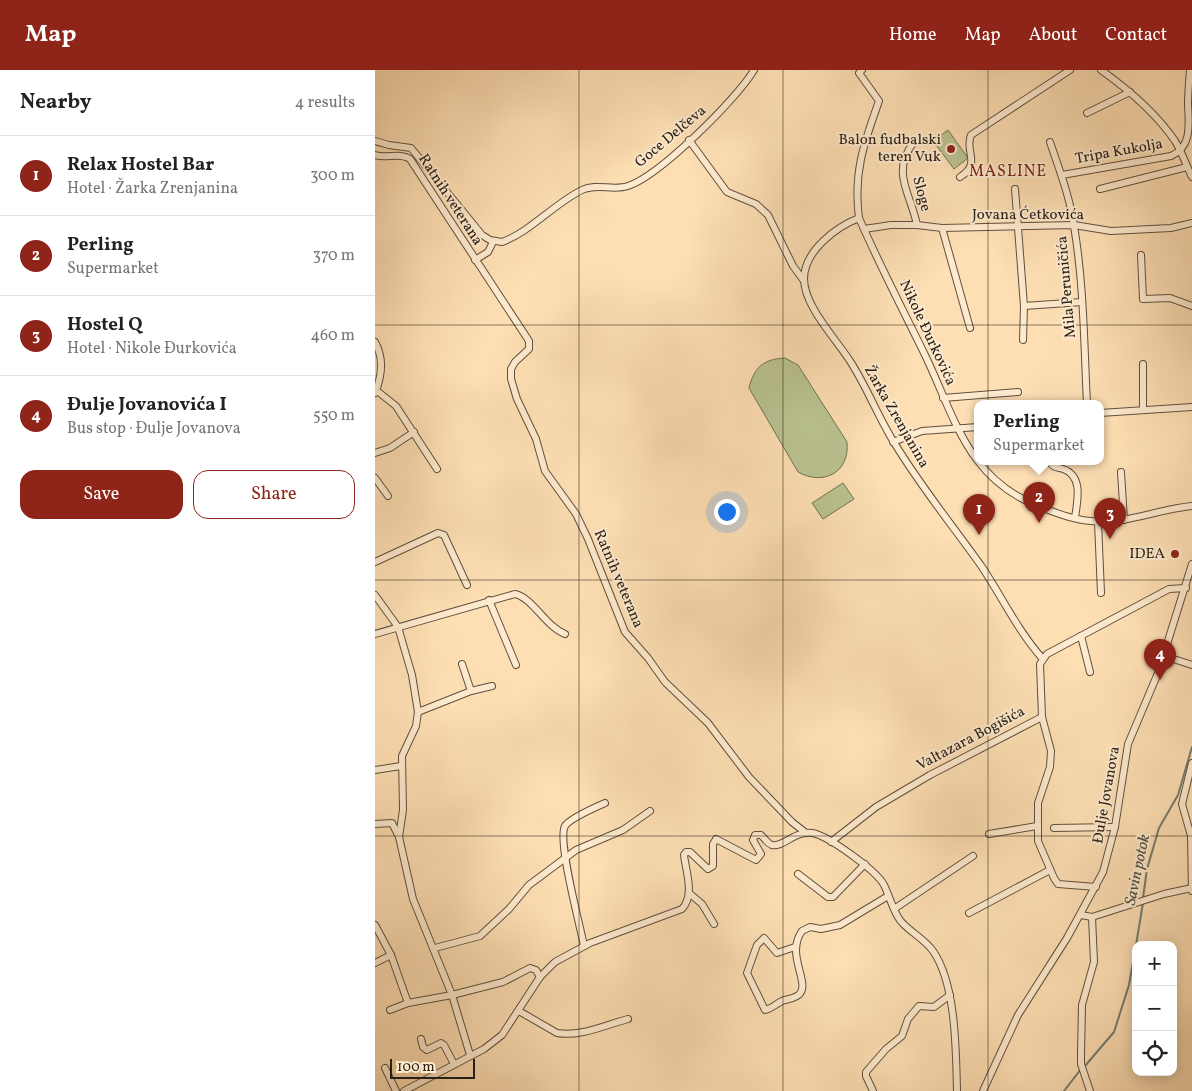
<!DOCTYPE html>
<meta charset="utf-8">
<style>
body{margin:0;font-family:Vollkorn,serif;background:#f2f2f2;color:#222}
.controls{position:absolute;right:15px;bottom:15px;display:grid;overflow:hidden;border-radius:10px;box-shadow:0 2px 12px #0003}
.controls button{width:45px;height:45px;display:grid;place-items:center;padding:0;border:0;border-bottom:1px solid #e0e0e0;background:#fff;color:#222;font:25px sans-serif}
.scale{position:absolute;left:15px;bottom:12px;width:85px;box-sizing:border-box;padding-left:5px;border:2px solid #2a2016;border-top:0;font-size:14px;line-height:18px;white-space:nowrap;color:#2a2016;-webkit-text-stroke:4px #feeace;paint-order:stroke}
.you{position:absolute;left:351px;top:441px;width:18px;height:18px;margin:-12px;border:4px solid #fff;border-radius:50%;background:#1a73e8;box-shadow:0 0 0 8px #1a73e833}
.badge{display:grid;place-items:center;width:32px;height:32px;border-radius:50%;background:#8f2418;color:#fff;font-size:16px;font-weight:700}
.pin{position:absolute;translate:-50% -41px;filter:drop-shadow(0 1px 2px #0008)}
.pin::after{content:'';position:absolute;top:26px;width:18px;height:15px;background:inherit;clip-path:polygon(0 0,100% 0,50% 100%)}
.popup{position:absolute;left:599px;top:330px;width:130px;height:65px;box-sizing:border-box;display:grid;place-content:center;border-radius:10px;background:#fff;filter:drop-shadow(0 1px 4px #0005);font-size:16px;white-space:nowrap;color:#767676}
.popup b{font-size:19px;color:#222}
.popup::after{content:'';position:absolute;left:50%;top:100%;margin-left:-10px;border:10px solid transparent;border-top-color:#fff}
.list{margin:0;padding:0;list-style:none}
h2{display:flex;justify-content:space-between;align-items:center;height:65px;margin:0;padding:0 20px;font-size:21px}
h2 small{font-size:16px;font-weight:400;color:#767676}
.list li{display:grid;grid-template-columns:32px 1fr auto;gap:15px;align-items:center;box-sizing:border-box;height:80px;padding:0 20px;border-top:1px solid #e0e0e0}
.list b{display:block;font-size:19px;white-space:nowrap}
.list p{margin:0;font-size:16px;white-space:nowrap;color:#767676}
.list em{font-size:16px;font-style:normal;color:#767676}
.actions{display:flex;gap:10px;padding:15px 20px}
.actions a{flex:1;padding:11px 0;border:1px solid #8f2418;border-radius:15px;text-align:center;font-size:18px;color:#8f2418}
.actions .main{background:#8f2418;color:#fff}
.icon{flex:none;width:28px;height:28px;fill:none;stroke:currentColor;stroke-width:2;stroke-linecap:round;stroke-linejoin:round}
.map{position:relative;flex:none;width:817px;height:1021px;overflow:hidden}
header{display:flex;align-items:center;gap:30px;box-sizing:border-box;height:70px;padding:0 25px;background:#8f2418;color:#fff}
header strong{font-size:24px}
nav{display:flex;gap:28px;margin-inline-start:auto;font-size:18px}
main{display:flex}
aside{flex:1;background:#fff}
.map>svg:first-child{display:block}
.green{fill:#bac391;stroke:#727254}
.lines{fill:none;stroke-linecap:round;stroke-linejoin:round}
.stream{stroke:#717e73;stroke-width:2}
.minor-casing{stroke:#5f503e;stroke-width:8}
.minor{stroke:#feeace;stroke-width:6}
.grid{fill:none;stroke:#2a2016;stroke-width:1;stroke-opacity:0.55}
.poi-dot{fill:#8f2418;stroke:#feeace;stroke-width:2}
.labels{text-anchor:middle;dominant-baseline:central;stroke-width:4;stroke-linejoin:round;paint-order:stroke}
.street-label{font-size:15px;fill:#2a2016;stroke:#feeace}
.poi-label{font-size:15px;fill:#2a2016;stroke:#feeace;text-anchor:end}
.neighbourhood-label{font-size:16px;letter-spacing:1px;fill:#7a1f14;stroke:#feeace}
.water-label{font-size:16px;font-style:italic;fill:#4d4f44;stroke:#feeace}
</style>
<header>
<strong>Map</strong>
<nav><a>Home</a><a>Map</a><a>About</a><a>Contact</a></nav>
</header>
<main>
<aside>
<h2>Nearby<small>4 results</small></h2>
<ul class="list">
<li><span class="badge">1</span><div><b>Relax Hostel Bar</b><p>Hotel · Žarka Zrenjanina</p></div><em>300 m</em></li>
<li><span class="badge">2</span><div><b>Perling</b><p>Supermarket</p></div><em>370 m</em></li>
<li><span class="badge">3</span><div><b>Hostel Q</b><p>Hotel · Nikole Đurkovića</p></div><em>460 m</em></li>
<li><span class="badge">4</span><div><b>Đulje Jovanovića I</b><p>Bus stop · Đulje Jovanova</p></div><em>550 m</em></li>
</ul>
<div class="actions"><a class="main">Save</a><a>Share</a></div>
</aside>
<div class="map">
<svg width="817" height="1021" viewBox="0 0 817 1021">
<rect width="100%" height="100%" fill="#fedfb4"/>
<filter id="stains"><feTurbulence type="fractalNoise" baseFrequency=".004" numOctaves="4"/><feColorMatrix values="0 0 0 0 .2 0 0 0 0 .09 0 0 0 0 .02 0 0 0 .5 -.17"/></filter>
<radialGradient id="worn" r=".72"><stop offset=".6" stop-color="#630" stop-opacity="0"/><stop offset="1" stop-color="#630" stop-opacity=".3"/></radialGradient>
<g class="green">
<path d="M573 60 593 88 579 99 558 71Z"/>
<path d="M410 288 423 295 472 372C475 403 448 416 423 402L374 318C379 297 389 289 410 288Z"/>
<path d="M468 413 479 429 448 449 437 433Z"/>
</g>
<g class="lines">
<g class="stream">
<path d="M768 828 772 799 784 758 803 725 817 677"/>
<path d="M761 875 768 833"/>
<path d="M710 996 739 962 754 915 761 875"/>
<path d="M689 1021 706 999"/>
</g>
<g class="minor-casing">
<g id="minor">
<path d="M487 0 484 3 504 31C489 73 478 103 484 148 504 194 528 240 550 285 581 350 593 411 668 438 684 444 700 450 716 451 750 455 783 439 817 436"/>
<path d="M726 0C754 20 781 43 800 71 807 82 811 95 817 107"/>
<path d="M712 43 755 22"/>
<path d="M314 70 352 122 381 134 393 145 418 196 429 211"/>
<path d="M0 71 14 75 36 78 107 165 115 170 127 172C155 162 180 133 207 120 222 113 238 121 253 116 284 106 362 29 379 0"/>
<path d="M539 72C515 102 536 124 542 155"/>
<path d="M675 72C684 99 695 127 699 156 709 215 709 275 712 334"/>
<path d="M0 85C11 89 25 82 35 89L154 271V279L140 292 136 299V309L142 329 161 369 170 401 201 444 213 469 250 562 273 588 290 612 333 653 374 707 417 752 431 763"/>
<path d="M687 105 796 86C817 77 814 55 813 35 813 23 814 12 815 0"/>
<path d="M585 107C607 93 589 82 596 65L695 0"/>
<path d="M640 119 649 236 648 270"/>
<path d="M725 119 812 97"/>
<path d="M484 148C461 157 429 181 429 209 429 236 461 269 475 291 492 317 503 347 520 374 546 417 578 456 607 497 627 527 643 561 667 588"/>
<path d="M567 158 595 258"/>
<path d="M489 159 516 155H542L567 158 699 155 736 161 796 158 817 153"/>
<path d="M766 185 768 229 795 228 817 236"/>
<path d="M100 190 113 182 118 172"/>
<path d="M649 236 707 232"/>
<path d="M0 272C9 288 7 306 0 323"/>
<path d="M768 294V340"/>
<path d="M1 320 21 336 62 399"/>
<path d="M568 328 643 322"/>
<path d="M725 343 817 337"/>
<path d="M518 372 547 361 603 357"/>
<path d="M0 383 15 378 39 362"/>
<path d="M675 392C678 398 682 397 688 399 709 406 702 432 700 448"/>
<path d="M746 402 749 450"/>
<path d="M0 408 13 426"/>
<path d="M723 452 726 523"/>
<path d="M0 492 63 463 69 465 92 515"/>
<path d="M0 525 23 557 37 605 43 642 41 656 27 686 28 740 24 767 38 829 77 925 95 985"/>
<path d="M114 530 141 595"/>
<path d="M0 564 140 524C158 528 170 556 190 564"/>
<path d="M706 566 715 602"/>
<path d="M789 586 817 595"/>
<path d="M87 594 96 621"/>
<path d="M43 642 96 621 117 616"/>
<path d="M817 693 807 734 816 766 817 821"/>
<path d="M0 700 26 696"/>
<path d="M0 754 17 753 24 767"/>
<path d="M679 758 740 757"/>
<path d="M614 764 662 756"/>
<path d="M456 772 501 737 555 705 667 647"/>
<path d="M423 804 453 827H458L490 794"/>
<path d="M721 817 683 814 679 808 663 771V733L675 697 676 681 667 647 665 594 672 584 794 519 811 518"/>
<path d="M314 823 327 834 339 854"/>
<path d="M519 839 598 786"/>
<path d="M594 843 675 800"/>
<path d="M706 845 717 847 789 824 817 818"/>
<path d="M0 855 16 885"/>
<path d="M209 876C205 855 182 770 190 756 195 748 221 737 230 733"/>
<path d="M420 877 402 883 389 868 382 875 372 903 390 940C396 939 401 934 407 931 412 929 417 929 422 926 439 916 409 886 427 861L435 857 446 859 465 855 513 826"/>
<path d="M60 878 105 866 134 839 154 815 201 780 248 760 275 741"/>
<path d="M0 893 16 885 33 933"/>
<path d="M15 940 33 933 77 925 128 912 155 898 161 900 165 907"/>
<path d="M144 941 182 963C206 967 230 955 253 949"/>
<path d="M46 969 48 977 52 980 66 973 69 975 79 994"/>
<path d="M10 998 21 1021"/>
<path d="M29 1021 109 979 127 965 165 907 180 892 215 873 307 839C320 825 311 802 309 785L311 782H315L333 799 338 796V774L341 769 381 790 386 784 378 770 380 765H386C389 768 393 774 397 775 409 778 423 756 444 765 459 771 502 801 509 815 514 825 517 837 523 847 528 858 549 868 558 881 581 914 581 980 582 1021"/>
<path d="M498 1021 491 1006V1002L511 979 527 966 533 949 544 936 559 937 575 925"/>
<path d="M608 1021 643 945 692 868 728 802 740 757 753 674 783 603 817 494"/>
<path d="M715 1021 706 994V985L707 935 719 892 717 847"/>
</g>
</g>
<use href="#minor" class="minor"/>
</g>
<path class="grid" d="M204 0V1021M408 0V1021M613 0V1021M0 255H817M0 510H817M0 766H817"/>
<g class="poi-dot">
<circle cx="576" cy="79" r="5"/>
<circle cx="800" cy="484" r="5"/>
</g>
<g class="labels">
<g class="street-label">
<text transform="translate(296 67) rotate(-40)">Goce Delčeva</text>
<text transform="translate(744 82) rotate(-10)">Tripa Kukolja</text>
<text transform="translate(546 124) rotate(75)">Sloge</text>
<text transform="translate(75 130) rotate(57)">Ratnih veterana</text>
<text x="653" y="145">Jovana Ćetkovića</text>
<text transform="translate(692 217) rotate(-95)">Mila Peruničića</text>
<text transform="translate(552 263) rotate(65)">Nikole Đurkovića</text>
<text transform="translate(521 347) rotate(60)">Žarka Zrenjanina</text>
<text transform="translate(243 509) rotate(67)">Ratnih veterana</text>
<text transform="translate(596 669) rotate(-28)">Valtazara Bogišića</text>
<text transform="translate(732 725) rotate(-80)">Đulje Jovanova</text>
</g>
<g class="poi-label">
<text x="566" y="70">Balon fudbalski<tspan x="566" dy="17">teren Vuk</tspan></text>
<text x="790" y="484">IDEA</text>
</g>
<g class="neighbourhood-label">
<text x="633" y="102">MASLINE</text>
</g>
<g class="water-label">
<text transform="translate(763 800) rotate(-78)">Savin potok</text>
</g>
</g>
<rect width="100%" height="100%" filter="url(#stains)"/>
<rect width="100%" height="100%" fill="url(#worn)"/>
</svg>
<div class="controls">
<button>+</button>
<button>−</button>
<button><svg class="icon" aria-label="locate" viewBox="0 0 24 24"><circle cx="12" cy="12" r="6"/><path d="M12 2v4M12 18v4M2 12h4M18 12h4"/></svg></button>
</div>
<div class="scale">100 m</div>
<div class="you"></div>
<div class="pin badge" style="left:604px;top:465px">1</div>
<div class="pin badge" style="left:664px;top:453px">2</div>
<div class="popup"><b>Perling</b>Supermarket</div>
<div class="pin badge" style="left:735px;top:469px">3</div>
<div class="pin badge" style="left:785px;top:610px">4</div>
</div>
</main>
